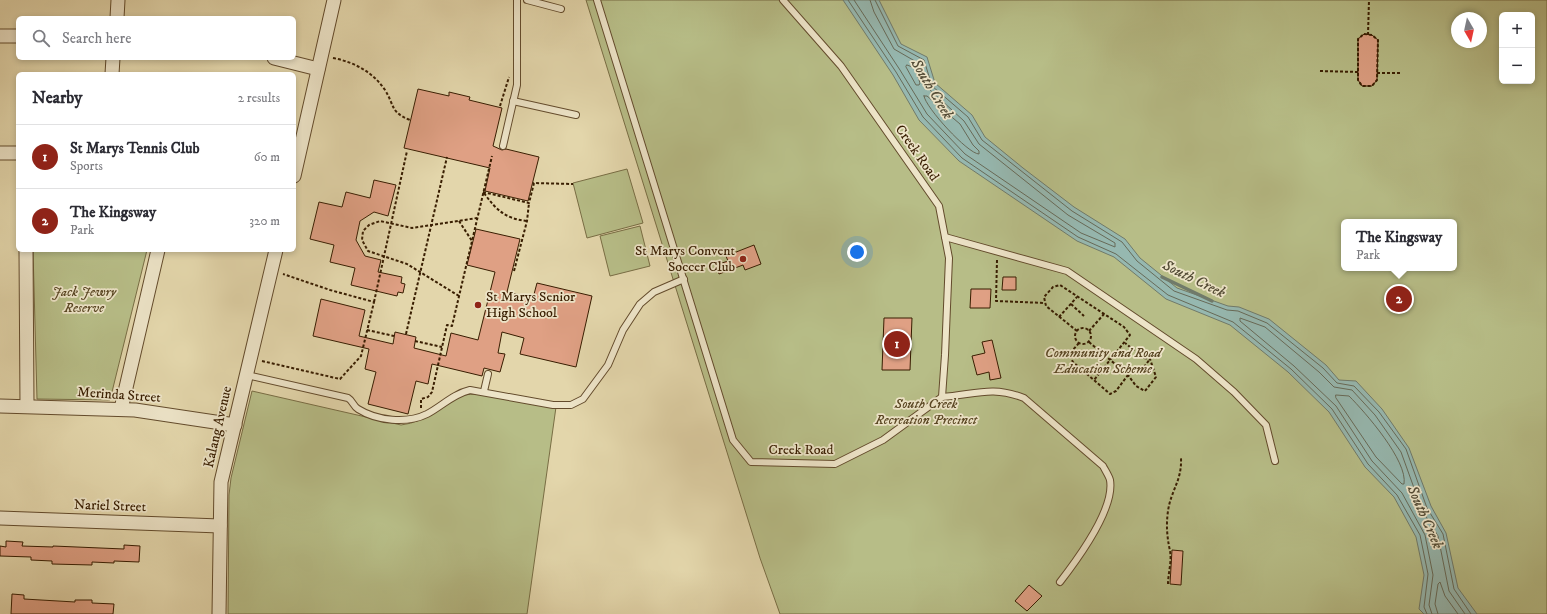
<!DOCTYPE html>
<meta charset="utf-8">
<style>
body{margin:0;font-family:"IM FELL DW Pica",serif;background:#f7f7f7;color:#2b2b33}
.controls{position:absolute;right:12px;top:12px;display:grid;overflow:hidden;border-radius:6px;box-shadow:0 2px 6px #0003}
.controls button{width:36px;height:36px;display:grid;place-items:center;padding:0;border:0;border-bottom:1px solid #e1e1e2;background:#fff;color:#2b2b33;font:20px sans-serif}
.compass{position:absolute;left:1451px;top:12px;width:36px;height:36px;border-radius:50%;background:#fff;box-shadow:0 2px 6px #0003;rotate:171deg}
.you{position:absolute;left:857px;top:252px;width:14px;height:14px;margin:-10px;border:3px solid #fff;border-radius:50%;background:#1a73e8;box-shadow:0 0 0 6px #1a73e833}
.badge{display:grid;place-items:center;width:26px;height:26px;border-radius:50%;background:#8f2418;color:#fff;font-size:13px;font-weight:700}
.pin{position:absolute;translate:-50% -50%;border:2px solid #fff;box-shadow:0 1px 4px #0006}
.popup{position:absolute;left:1341px;top:219px;width:116px;height:52px;box-sizing:border-box;display:grid;place-content:center;border-radius:6px;background:#fff;filter:drop-shadow(0 1px 3px #0005);font-size:13px;white-space:nowrap;color:#7c7c81}
.popup b{font-size:15px;color:#2b2b33}
.popup::after{content:'';position:absolute;left:50%;top:100%;margin-left:-8px;border:8px solid transparent;border-top-color:#fff}
.list{margin:0;padding:0;list-style:none}
h2{display:flex;justify-content:space-between;align-items:center;height:52px;margin:0;padding:0 16px;font-size:17px}
h2 small{font-size:13px;font-weight:400;color:#7c7c81}
.list li{display:grid;grid-template-columns:26px 1fr auto;gap:12px;align-items:center;box-sizing:border-box;height:64px;padding:0 16px;border-top:1px solid #e1e1e2}
.list b{display:block;font-size:15px;white-space:nowrap}
.list p{margin:0;font-size:13px;white-space:nowrap;color:#7c7c81}
.list em{font-size:13px;font-style:normal;color:#7c7c81}
.icon{flex:none;width:22px;height:22px;fill:none;stroke:currentColor;stroke-width:2;stroke-linecap:round;stroke-linejoin:round}
.map{position:relative;flex:none;width:1547px;height:614px;overflow:hidden}
.search{position:absolute;background:#fff;box-shadow:0 2px 6px #0003;left:16px;top:16px;width:280px;height:44px;display:flex;align-items:center;gap:10px;box-sizing:border-box;padding:0 14px;border-radius:6px;color:#7c7c81;font-size:15px}
.panel{position:absolute;background:#fff;box-shadow:0 2px 6px #0003;left:16px;top:72px;width:280px;height:180px;border-radius:6px}
.map>svg:first-child{display:block}
.green{fill:#b7bd87;stroke:#786d44;fill-rule:evenodd}
.water{fill:#96b8b0;stroke:#707a6a}
.lines{fill:none;stroke-linecap:round;stroke-linejoin:round}
.shore{stroke:#676a58;stroke-width:1}
.stream{stroke:#707a6a;stroke-width:3.5}
.building{fill:#dfa084;stroke:#381d01}
.lane-casing{stroke:#634b2c;stroke-width:8}
.street-casing{stroke:#634b2c;stroke-width:15}
.path{stroke:#381d01;stroke-width:2;stroke-dasharray:3 2;stroke-linecap:butt}
.lane{stroke:#ede4c8;stroke-width:6}
.street{stroke:#ede4c8;stroke-width:13}
.poi-dot{fill:#8f2418;stroke:#ede4c8;stroke-width:1.5}
.labels{text-anchor:middle;dominant-baseline:central;stroke-width:3.5;stroke-linejoin:round;paint-order:stroke}
.street-label{font-size:14px;fill:#381d01;stroke:#ede4c8}
.poi-label{font-size:14px;fill:#381d01;stroke:#ede4c8;text-anchor:end}
.park-label{font-size:14px;font-style:italic;fill:#584522;stroke:#ede4c8}
.water-label{font-size:15px;font-style:italic;fill:#544c36;stroke:#ede4c8}
</style>
<div class="map">
<svg width="1547" height="614" viewBox="0 0 1547 614">
<rect width="100%" height="100%" fill="#e3d6ab"/>
<filter id="stains"><feTurbulence type="fractalNoise" baseFrequency=".005" numOctaves="4"/><feColorMatrix values="0 0 0 0 .2 0 0 0 0 .09 0 0 0 0 .02 0 0 0 .5 -.17"/></filter>
<radialGradient id="worn" r=".72"><stop offset=".6" stop-color="#630" stop-opacity="0"/><stop offset="1" stop-color="#630" stop-opacity=".3"/></radialGradient>
<g class="green">
<path d="M586 0H1547V614H780L760 558ZM1502 15H1532V81H1502ZM1457 18H1481V42H1457ZM1344 222H1454V268H1344Z"/>
<path d="M627 169 643 223 587 238 573 183Z"/>
<path d="M640 226 650 266 610 276 600 236Z"/>
<path d="M33 250H147L110 400 37 399Z"/>
<path d="M252 391 401 425C428 422 438 405 461 396 482 389 532 403 556 407L527 614H228L229 495 231 478Z"/>
</g>
<path class="water" d="M843 0H879L901 44 927 57 935 83 972 115 985 137 1023 168 1074 207 1125 239 1140 258 1177 288 1228 306 1239 307 1269 319 1326 365 1339 380 1356 381 1382 409 1409 448 1431 506 1446 533 1458 588 1477 614H1424L1419 609 1424 575 1416 537 1394 497 1365 467 1329 412 1288 372 1230 325 1166 299 1114 257 1077 241 959 161 919 120 893 75Z"/>
<g class="lines">
<g class="shore">
<path d="M848 0 896 72 923 117 962 158 1078 237 1116 254 1168 295 1233 322 1291 369 1332 409 1368 464 1397 495 1420 535 1428 574 1424 607 1427 614"/>
<path d="M854 0 900 70 927 114 965 154 1081 233 1115 247V243L1068 215 979 144 964 121 929 89 920 64 894 49 874 12 870 0"/>
<path d="M875 0 898 46 924 60 932 86 968 117 982 140 1072 211 1122 242 1137 261 1174 291 1227 310 1238 311 1267 323 1323 368 1337 383 1354 386 1379 412 1406 449 1427 508 1443 534 1454 589 1471 614"/>
<path d="M907 65 915 68 920 83 919 85H916L906 67Z"/>
<path d="M924 96H927L960 124 973 145 979 151V154C968 154 925 107 924 96Z"/>
<path d="M1336 395 1349 396C1365 412 1408 461 1404 484H1402L1376 457 1336 398Z"/>
<path d="M1432 614 1429 605 1433 575 1425 535 1402 493 1372 461 1336 406 1294 366 1240 321V318L1265 327 1319 372 1334 387 1352 390 1375 415 1401 452 1422 510 1438 536 1449 591 1465 614"/>
<path d="M1438 614 1435 604 1438 584 1440 582 1445 596 1458 614"/>
</g>
<path class="stream" d="M1162 277 1212 301"/>
</g>
<g class="building">
<path d="M1364 34 1372 35 1378 40 1377 80 1372 86H1362L1358 80V39Z"/>
<path d="M418 89 449 96V92L470 97 469 100 502 108 493 146 502 150 506 149 539 157 528 201 485 191 490 168 404 148Z"/>
<path d="M374 180 396 185 388 216 374 212 360 221 356 240 365 256 381 260 378 272 402 277 401 283 405 284 403 293 398 292 397 296 351 285 355 268 330 262 334 245 310 239 319 202 342 207 346 192 370 198Z"/>
<path d="M476 229 520 239 507 292 533 298 537 283 592 296 576 367 520 354 524 338 502 332 498 353 505 354 500 372 484 368 482 376 432 364 428 384 416 381 408 414 368 404 376 372 365 369 369 349 313 336 321 299 365 310 359 336 393 344 395 332 416 337 414 348 446 356 451 333 478 340 495 272 467 265Z"/>
<path d="M754 245 761 264 745 270 743 265 719 274 716 265 728 261 726 256Z"/>
<path d="M1003 277H1016V290H1002Z"/>
<path d="M971 289H991L990 308H970Z"/>
<path d="M884 318H912L910 370H882Z"/>
<path d="M992 340 1001 378 990 380 989 372 977 375 972 356 985 353 982 342Z"/>
<path d="M6 541 23 542 22 546 53 547V546L124 549V545L140 546 139 562 114 561V563L92 562V565L52 564V561L31 560V557L0 556V546L6 547Z"/>
<path d="M1172 550 1183 551 1181 585 1170 584Z"/>
<path d="M1029 585 1042 596 1027 611 1015 601Z"/>
<path d="M12 594 24 595V599L75 602V600H92V603L114 604 113 614H11Z"/>
</g>
<g class="lines">
<g class="lane-casing">
<g id="lane">
<path d="M527 0 561 9"/>
<path d="M597 0 733 440 751 462 835 464 883 440 942 397 945 355 949 258 939 206 841 66 783 0"/>
<path d="M513 101 576 115"/>
<path d="M503 146 517 85V0"/>
<path d="M945 237 1067 271 1196 359 1234 392 1266 425 1275 461"/>
<path d="M247 375 348 398C353 401 353 406 358 409 377 421 407 424 427 414 442 406 453 394 470 390L553 405H571L583 399 608 365 623 330 640 304 654 292 684 279"/>
<path d="M484 391 488 374"/>
<path d="M942 397C974 395 991 385 1024 398L1103 466C1105 470 1109 476 1110 480 1115 509 1077 560 1060 582"/>
</g>
</g>
<g class="street-casing">
<g id="street">
<path d="M117 18 118 0"/>
<path d="M0 36H18"/>
<path d="M274 58 318 69"/>
<path d="M112 74 113 58"/>
<path d="M0 153H18"/>
<path d="M294 176 334 0"/>
<path d="M26 250 27 405"/>
<path d="M0 406 135 410 235 425"/>
<path d="M121 409 158 250"/>
<path d="M0 518 220 526"/>
<path d="M219 614 221 482 276 250"/>
</g>
</g>
<g class="path">
<path d="M1364 34 1372 35 1378 40 1377 80 1372 86H1362L1358 80V39Z"/>
<path d="M1368 35 1369 0"/>
<path d="M333 58C354 62 373 72 385 90 395 106 390 112 410 120"/>
<path d="M1320 71 1358 72"/>
<path d="M1377 73H1402"/>
<path d="M500 106 509 77"/>
<path d="M483 192 529 203 534 183 573 184"/>
<path d="M484 193C496 210 506 219 527 221"/>
<path d="M459 221 472 241"/>
<path d="M997 260 996 301 1044 303"/>
<path d="M514 271 527 221 529 203"/>
<path d="M459 296 407 264 368 251 362 240 363 231 369 225 380 221 412 228 477 218"/>
<path d="M374 302 407 151"/>
<path d="M1071 304 1084 316"/>
<path d="M1059 317 1077 297"/>
<circle cx="1083" cy="336" r="8"/>
<path d="M367 330 394 336"/>
<path d="M1077 331 1046 306 1044 297 1053 287 1060 285 1124 327 1130 335 1094 380"/>
<path d="M1089 331 1104 314"/>
<path d="M406 334 447 157"/>
<path d="M415 341 442 347"/>
<path d="M1089 342 1128 375 1136 386 1145 391 1156 377 1150 359 1144 358 1125 343"/>
<path d="M1079 343C1073 350 1068 353 1073 362L1110 394 1116 391 1128 375"/>
<path d="M262 361 340 379 361 356 374 302 330 290 283 274"/>
<path d="M1141 371 1150 359"/>
<path d="M421 408V399L428 397 432 392 447 325 452 326 492 156"/>
<path d="M1168 584C1168 574 1172 561 1170 551 1167 537 1166 525 1168 511 1171 490 1182 481 1181 458"/>
</g>
<use href="#lane" class="lane"/>
<use href="#street" class="street"/>
</g>
<g class="poi-dot">
<circle cx="743" cy="259" r="4"/>
<circle cx="478" cy="305" r="4"/>
</g>
<g class="labels">
<g class="street-label">
<text transform="translate(917 153) rotate(55)">Creek Road</text>
<text transform="translate(119 395) rotate(4)">Merinda Street</text>
<text transform="translate(218 427) rotate(-77)">Kalang Avenue</text>
<text x="801" y="450">Creek Road</text>
<text transform="translate(110 506) rotate(2)">Nariel Street</text>
</g>
<g class="poi-label">
<text x="735" y="251">St Marys Convent<tspan x="735" dy="16">Soccer Club</tspan></text>
<text x="486" y="297" text-anchor="start">St Marys Senior<tspan x="486" dy="16">High School</tspan></text>
</g>
<g class="park-label">
<text x="84" y="292">Jack Jewry<tspan x="84" dy="16">Reserve</tspan></text>
<text x="1103" y="353">Community and Road<tspan x="1103" dy="16">Education Scheme</tspan></text>
<text x="926" y="404">South Creek<tspan x="926" dy="16">Recreation Precinct</tspan></text>
</g>
<g class="water-label">
<text transform="translate(932 89) rotate(59)">South Creek</text>
<text transform="translate(1194 279) rotate(26)">South Creek</text>
<text transform="translate(1425 517) rotate(66)">South Creek</text>
</g>
</g>
<rect width="100%" height="100%" filter="url(#stains)"/>
<rect width="100%" height="100%" fill="url(#worn)"/>
</svg>
<div class="controls">
<button>+</button>
<button>−</button>
</div>
<svg class="compass" viewBox="-18 -18 36 36"><path d="M0-13l5 13h-10z" fill="#e53935"/><path d="M0 13l5-13h-10z" fill="#7c7c81"/></svg>
<div class="you"></div>
<div class="pin badge" style="left:897px;top:344px">1</div>
<div class="pin badge" style="left:1399px;top:299px">2</div>
<div class="popup"><b>The Kingsway</b>Park</div>
<div class="search"><svg class="icon" aria-label="search" viewBox="0 0 24 24"><circle cx="10" cy="10" r="6"/><path d="M15 15l6 6"/></svg>Search here</div>
<section class="panel">
<h2>Nearby<small>2 results</small></h2>
<ul class="list">
<li><span class="badge">1</span><div><b>St Marys Tennis Club</b><p>Sports</p></div><em>60 m</em></li>
<li><span class="badge">2</span><div><b>The Kingsway</b><p>Park</p></div><em>320 m</em></li>
</ul>
</section>
</div>
